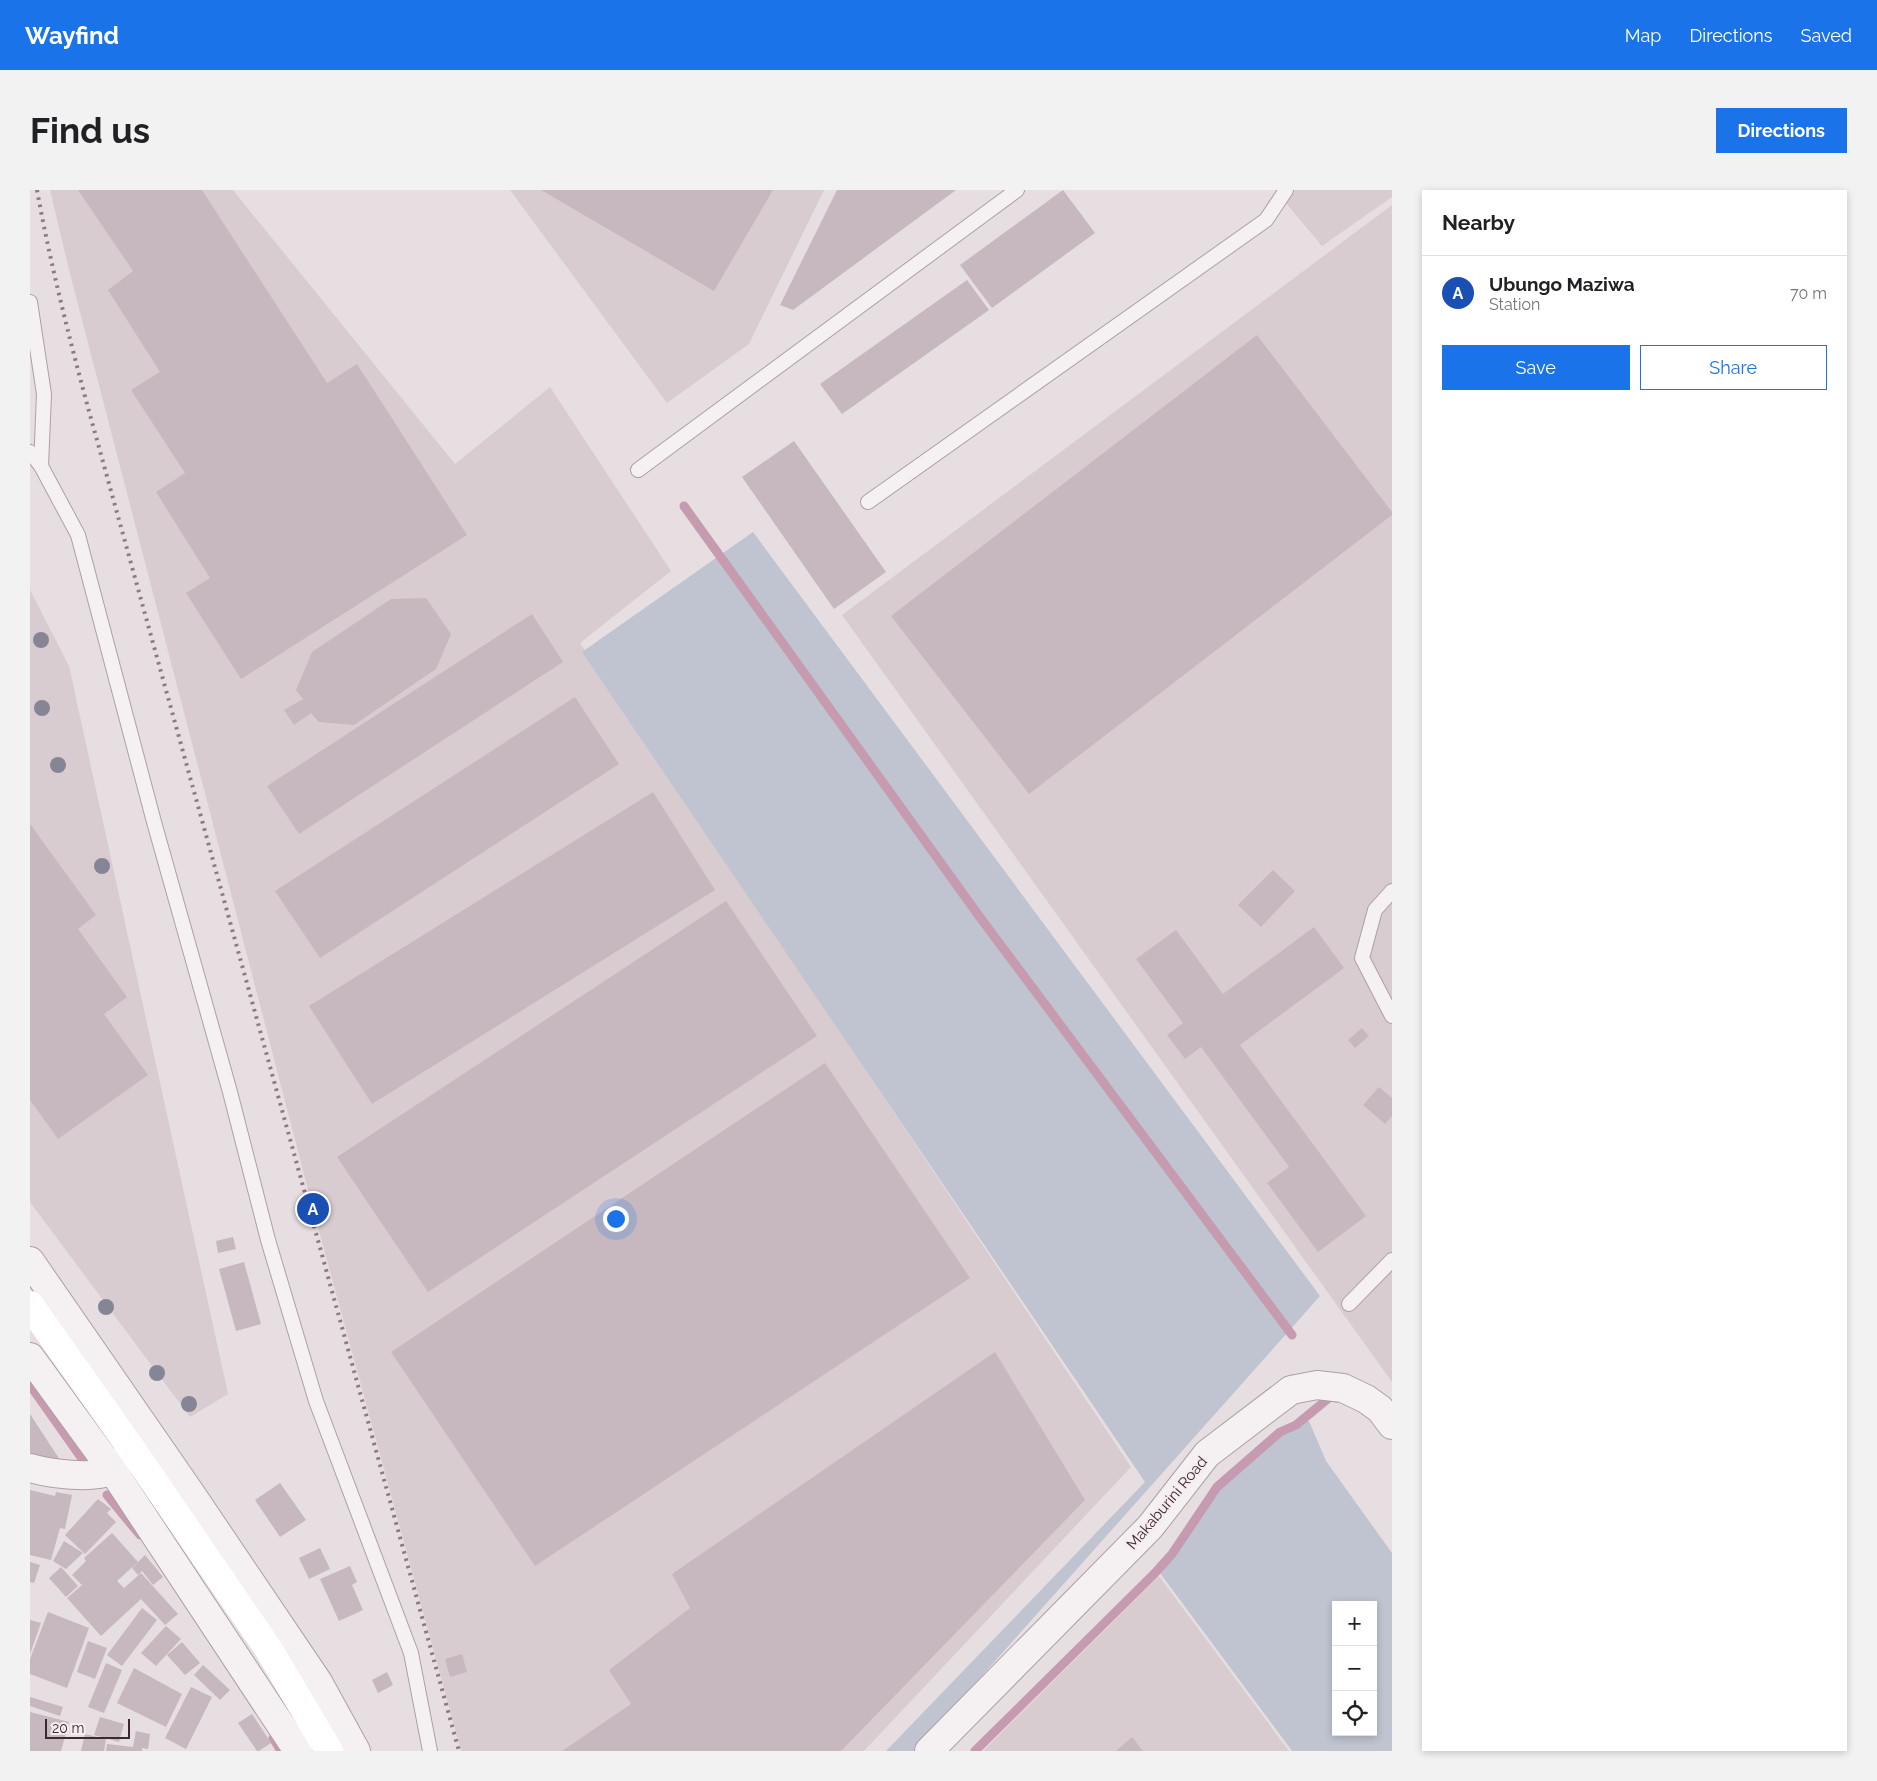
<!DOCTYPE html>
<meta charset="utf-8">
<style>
body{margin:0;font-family:Raleway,sans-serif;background:#f2f2f2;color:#202124}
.controls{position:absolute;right:15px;bottom:15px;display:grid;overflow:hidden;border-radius:0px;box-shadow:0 2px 8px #0003}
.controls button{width:45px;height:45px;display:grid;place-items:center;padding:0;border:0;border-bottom:1px solid #e0e0e0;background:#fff;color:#202124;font:25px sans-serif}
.scale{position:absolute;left:15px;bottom:12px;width:85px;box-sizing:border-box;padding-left:5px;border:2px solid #3d2830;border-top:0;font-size:14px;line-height:18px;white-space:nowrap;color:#3d2830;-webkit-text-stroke:4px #f5edf0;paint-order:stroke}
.you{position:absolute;left:585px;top:1028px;width:18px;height:18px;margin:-12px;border:4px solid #fff;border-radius:50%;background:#1a73e8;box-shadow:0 0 0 8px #1a73e833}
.badge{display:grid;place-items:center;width:32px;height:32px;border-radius:50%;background:#1a73e8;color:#fff;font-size:16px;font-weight:700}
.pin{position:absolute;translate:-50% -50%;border:2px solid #fff;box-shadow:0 1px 5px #0006}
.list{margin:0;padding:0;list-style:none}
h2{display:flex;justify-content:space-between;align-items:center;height:65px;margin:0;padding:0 20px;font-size:21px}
h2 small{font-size:16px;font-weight:400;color:#757577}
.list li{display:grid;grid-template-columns:32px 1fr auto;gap:15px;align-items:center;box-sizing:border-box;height:75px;padding:0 20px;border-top:1px solid #e0e0e0}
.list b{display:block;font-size:19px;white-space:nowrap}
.list p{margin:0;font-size:16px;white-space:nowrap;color:#757577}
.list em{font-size:16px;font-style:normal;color:#757577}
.actions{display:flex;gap:10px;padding:15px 20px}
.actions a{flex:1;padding:11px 0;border:1px solid #1a73e8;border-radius:0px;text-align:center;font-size:18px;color:#1a73e8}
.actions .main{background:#1a73e8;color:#fff}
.icon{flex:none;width:28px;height:28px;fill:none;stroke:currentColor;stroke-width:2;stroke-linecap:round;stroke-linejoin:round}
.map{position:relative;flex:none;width:1362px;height:1561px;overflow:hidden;border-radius:0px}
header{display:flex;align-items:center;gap:30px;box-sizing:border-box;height:70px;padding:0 25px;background:#1a73e8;color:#fff}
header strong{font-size:24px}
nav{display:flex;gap:28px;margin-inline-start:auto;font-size:18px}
.intro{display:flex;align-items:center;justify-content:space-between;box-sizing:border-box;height:120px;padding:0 30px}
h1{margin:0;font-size:35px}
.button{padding:12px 22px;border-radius:0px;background:#1a73e8;color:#fff;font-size:18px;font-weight:700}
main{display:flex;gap:30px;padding:0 30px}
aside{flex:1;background:#fff;border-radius:0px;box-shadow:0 2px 8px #0003}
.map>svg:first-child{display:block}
.built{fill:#d9ccd1}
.green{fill:#bfc4d0;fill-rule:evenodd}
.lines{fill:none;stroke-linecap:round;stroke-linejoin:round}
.stream{stroke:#c69aaf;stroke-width:9}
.building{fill:#c6b8be}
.service-casing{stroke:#ada0a5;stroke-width:16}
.minor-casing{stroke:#ada0a5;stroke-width:30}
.service{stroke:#f5f0f2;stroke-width:14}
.minor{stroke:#f5f0f2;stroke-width:28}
.secondary{stroke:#fff;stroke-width:28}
.rail{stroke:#907881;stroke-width:4;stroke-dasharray:2.5 5;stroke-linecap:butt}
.tree{fill:#868596}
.labels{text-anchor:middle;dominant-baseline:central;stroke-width:4.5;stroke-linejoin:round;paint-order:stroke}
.street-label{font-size:15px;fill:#3d2830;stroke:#f5edf0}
</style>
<header>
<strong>Wayfind</strong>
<nav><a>Map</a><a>Directions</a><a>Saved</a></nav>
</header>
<div class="intro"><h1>Find us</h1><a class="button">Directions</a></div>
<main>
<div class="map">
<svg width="1362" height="1561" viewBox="0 0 1362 1561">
<rect width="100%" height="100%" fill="#e7dee1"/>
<g class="built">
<path d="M20 0H203L425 274 520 197 641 381 550 453 1101 1277 834 1561H431L283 1019 39 80Z"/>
<path d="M480 0H794L719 154 637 213Z"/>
<path d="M1245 0H1362V7L1292 56Z"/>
<path d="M1362 15V1192L812 425Z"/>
<path d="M0 400 39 476 198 1204 160 1227 0 1012Z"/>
<path d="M1129 1386 1259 1561H953Z"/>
</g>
<g class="green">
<path d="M723 342 1290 1106 885 1561H856L1115 1292 552 462Z"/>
<path d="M1279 1231 1296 1271 1362 1363V1561H1262L1127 1379 1146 1357 1185 1296 1248 1242ZM1306 1415H1343V1542H1306Z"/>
</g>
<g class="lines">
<g class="stream">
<path d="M654 316 949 726 1262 1145"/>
<path d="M0 1195 55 1273"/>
<path d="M77 1305 110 1345"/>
<path d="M243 1548 251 1561"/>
<path d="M945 1561 1124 1384 1142 1364 1187 1297 1250 1242 1266 1235 1300 1207 1307 1208"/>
</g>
</g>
<g class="building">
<path d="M48 0H172L297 193 327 174 437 345 211 489 156 403 180 388 126 302 155 283 101 200 130 182 78 100 103 81Z"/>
<path d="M511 0H743L684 101Z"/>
<path d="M807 0H926L763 120 750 115Z"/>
<path d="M1033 0 1065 43 962 118 930 75Z"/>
<path d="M937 90 959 120 812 224 790 194Z"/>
<path d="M1227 145 1362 322V325L999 604 861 426Z"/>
<path d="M764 251 856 382 804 419 712 287Z"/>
<path d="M396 408 421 444 406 479 324 535 289 532 281 523 264 535 254 520 273 509 266 500 282 462 361 409Z"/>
<path d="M502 424 533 472 269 644 237 596Z"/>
<path d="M545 507 589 574 290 768 245 701Z"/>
<path d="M623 602 685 700 342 914 279 816Z"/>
<path d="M0 634 66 725 48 739 97 807 74 824 118 885 28 949 0 910Z"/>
<path d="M1243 680 1265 701 1231 737 1208 715Z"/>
<path d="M696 711 787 846 398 1102 307 967Z"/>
<path d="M1284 737 1314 778 1210 855 1336 1026 1288 1062 1237 993 1259 977 1171 857 1155 869 1137 845 1153 833 1106 769 1146 740 1193 804Z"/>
<path d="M1332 838 1339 846 1325 858 1318 850Z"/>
<path d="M795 873 940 1088 505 1376 361 1162Z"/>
<path d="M1349 897 1362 908V926L1355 934 1333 915Z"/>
<path d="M203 1047 206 1059 188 1063 186 1051Z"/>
<path d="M214 1072 231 1134 206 1141 189 1079Z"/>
<path d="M965 1162 1055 1310 811 1561H532L601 1514 579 1480 660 1418 642 1384Z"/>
<path d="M0 1224 30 1270 13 1281 0 1262Z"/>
<path d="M250 1293 276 1330 250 1347 225 1310Z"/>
<path d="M0 1300 25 1306 26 1302 42 1305 35 1339 30 1338 21 1370 0 1365Z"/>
<path d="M68 1309 81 1319 77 1323 86 1332 55 1364 35 1345Z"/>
<path d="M82 1343 108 1372 87 1391 94 1398 111 1383 148 1424 135 1435 111 1409 71 1446 37 1408 52 1395 42 1385 56 1371 54 1368Z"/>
<path d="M34 1351 53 1363 36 1379 23 1371Z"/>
<path d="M290 1358 300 1379 279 1389 269 1368Z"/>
<path d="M115 1365 133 1387 123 1395 112 1381 108 1385 102 1378Z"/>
<path d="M0 1372 10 1375 4 1393 0 1392Z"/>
<path d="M320 1376 327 1392 322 1395 333 1420 309 1431 290 1389Z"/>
<path d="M31 1377 48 1396 36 1407 19 1388Z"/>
<path d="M112 1418 127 1430 92 1476 77 1465Z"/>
<path d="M18 1422 59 1438 37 1498 0 1484V1469Z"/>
<path d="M0 1430 11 1433 0 1464Z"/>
<path d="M136 1436 151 1449 126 1476 111 1463Z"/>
<path d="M58 1451 77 1458 65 1489 47 1482Z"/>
<path d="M152 1452 170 1473 155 1485 137 1465Z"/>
<path d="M432 1464 437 1482 420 1487 415 1469Z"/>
<path d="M76 1473 92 1480 74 1523 58 1517Z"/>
<path d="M173 1475 200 1500 190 1510 164 1485Z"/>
<path d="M104 1478 152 1504 136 1537 87 1513Z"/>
<path d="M357 1482 363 1495 348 1503 342 1490Z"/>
<path d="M161 1497 182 1507 156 1559 135 1548Z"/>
<path d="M0 1507 33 1517 30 1526 0 1516Z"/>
<path d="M0 1522 39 1532 31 1561H0Z"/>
<path d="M222 1524 241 1553 229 1561H227L208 1533Z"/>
<path d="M70 1527 94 1534 89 1552 64 1545Z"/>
<path d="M106 1541 120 1544 118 1559 112 1558V1561H76L77 1554 103 1557Z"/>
<path d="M55 1544 76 1549 74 1561H51Z"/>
<path d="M1102 1547 1113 1561H1086Z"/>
</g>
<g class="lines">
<g class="service-casing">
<g id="service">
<path d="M0 112 14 204 11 276"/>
<path d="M0 262 11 276 48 345 124 632 200 902 238 1050 286 1211 381 1463 400 1561"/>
<path d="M608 280 987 0"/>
<path d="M838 312 1236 30 1256 0"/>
<path d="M1362 701 1345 720 1332 768 1362 826"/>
<path d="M1319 1114 1362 1070"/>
</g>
</g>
<g class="minor-casing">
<g id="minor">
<path d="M0 1071 159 1301 288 1492 326 1561"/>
<path d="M0 1167 83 1281 268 1561"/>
<path d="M0 1278C21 1284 61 1289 82 1281 86 1279 90 1274 93 1270"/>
<path d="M899 1561 1120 1337 1177 1264 1261 1200 1287 1195 1313 1198 1336 1209 1350 1219 1362 1235"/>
</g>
</g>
<use href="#service" class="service"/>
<use href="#minor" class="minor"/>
<path class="secondary" d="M0 1115 103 1261 239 1460 299 1561"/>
<path class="rail" d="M7 0C20 72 38 143 57 214L429 1561"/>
</g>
<g class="tree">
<circle cx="11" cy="450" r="8"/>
<circle cx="12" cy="518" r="8"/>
<circle cx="28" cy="575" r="8"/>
<circle cx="72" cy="676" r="8"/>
<circle cx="76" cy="1117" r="8"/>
<circle cx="127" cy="1183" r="8"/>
<circle cx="159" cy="1214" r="8"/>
</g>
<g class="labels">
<g class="street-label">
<text transform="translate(1137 1313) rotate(-50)">Makaburini Road</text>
</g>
</g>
</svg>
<div class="controls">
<button>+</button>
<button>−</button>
<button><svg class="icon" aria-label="locate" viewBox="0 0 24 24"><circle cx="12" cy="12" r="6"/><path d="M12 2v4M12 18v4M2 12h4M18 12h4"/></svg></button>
</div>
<div class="scale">20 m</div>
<div class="you"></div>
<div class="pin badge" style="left:283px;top:1019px;background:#1a4fb4">A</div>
</div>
<aside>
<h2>Nearby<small></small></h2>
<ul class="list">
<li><span class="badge" style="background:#1a4fb4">A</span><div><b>Ubungo Maziwa</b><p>Station</p></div><em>70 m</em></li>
</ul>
<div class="actions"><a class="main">Save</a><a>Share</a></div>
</aside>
</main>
